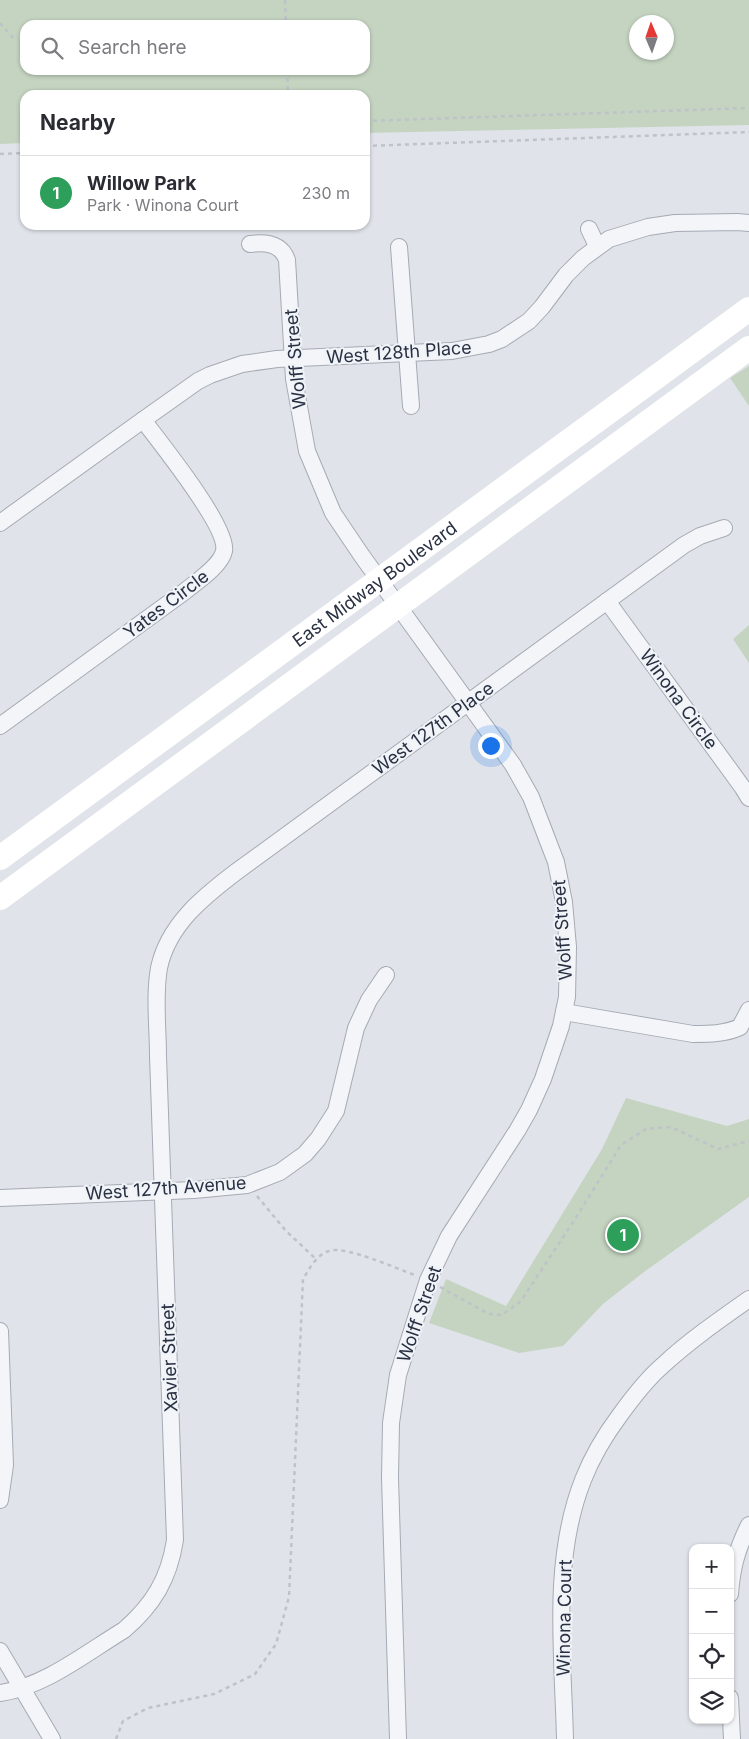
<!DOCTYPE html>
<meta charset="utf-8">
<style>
body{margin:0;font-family:Inter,sans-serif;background:#f2f2f3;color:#2b2b33}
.controls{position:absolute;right:15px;bottom:15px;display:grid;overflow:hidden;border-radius:10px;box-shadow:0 1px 4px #0004}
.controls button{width:45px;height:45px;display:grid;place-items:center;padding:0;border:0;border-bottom:1px solid #e1e1e2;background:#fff;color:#2b2b33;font:25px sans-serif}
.compass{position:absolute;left:629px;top:15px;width:45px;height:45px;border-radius:50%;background:#fff;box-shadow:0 1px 4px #0004;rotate:358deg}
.you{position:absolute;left:490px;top:745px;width:18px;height:18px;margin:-12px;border:4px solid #fff;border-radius:50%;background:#1a73e8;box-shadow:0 0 0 8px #1a73e833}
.badge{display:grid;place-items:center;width:32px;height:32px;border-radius:50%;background:#1a73e8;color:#fff;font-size:16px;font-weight:700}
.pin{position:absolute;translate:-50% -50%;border:2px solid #fff;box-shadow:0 1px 5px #0006}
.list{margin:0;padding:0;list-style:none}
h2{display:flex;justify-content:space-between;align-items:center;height:65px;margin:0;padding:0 20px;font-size:21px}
h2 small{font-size:16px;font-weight:400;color:#7c7c81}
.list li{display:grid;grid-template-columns:32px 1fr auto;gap:15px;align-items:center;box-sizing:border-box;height:75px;padding:0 20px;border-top:1px solid #e1e1e2}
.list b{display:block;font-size:19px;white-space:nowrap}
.list p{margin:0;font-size:16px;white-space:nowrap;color:#7c7c81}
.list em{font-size:16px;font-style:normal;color:#7c7c81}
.icon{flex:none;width:28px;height:28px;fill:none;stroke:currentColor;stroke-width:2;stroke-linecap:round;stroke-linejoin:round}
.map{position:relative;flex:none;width:749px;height:1739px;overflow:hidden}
.search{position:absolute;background:#fff;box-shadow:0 1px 4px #0004;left:20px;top:20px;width:350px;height:55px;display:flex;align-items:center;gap:12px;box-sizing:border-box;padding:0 18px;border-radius:15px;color:#7c7c81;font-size:19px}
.panel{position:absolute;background:#fff;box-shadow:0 1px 4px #0004;left:20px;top:90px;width:350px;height:140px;border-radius:15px}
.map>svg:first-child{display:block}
.green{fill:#c5d4c1;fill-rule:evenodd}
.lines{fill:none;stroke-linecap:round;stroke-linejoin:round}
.street-casing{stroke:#a5aab4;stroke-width:18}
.path{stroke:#bec2c9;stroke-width:2.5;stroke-dasharray:4 4;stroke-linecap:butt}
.street{stroke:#f3f5f8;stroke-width:16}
.secondary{stroke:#fff;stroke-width:24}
.labels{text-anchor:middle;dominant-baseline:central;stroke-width:4;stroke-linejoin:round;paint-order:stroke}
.street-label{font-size:18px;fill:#283042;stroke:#f0f3f7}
</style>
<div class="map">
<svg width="749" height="1739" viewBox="0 0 749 1739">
<rect width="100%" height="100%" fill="#e0e4ea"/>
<g class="green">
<path d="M0 0H749V125L365 133V95H25V143L0 144ZM666 22V52H636V22ZM25 25H365V70H25Z"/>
<path d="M749 366V406L730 378Z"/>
<path d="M749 625V663L733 639Z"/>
<path d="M626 1098 727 1126 749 1119V1197L644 1272 603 1304 563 1346 519 1353 429 1323 446 1279 506 1306 602 1149Z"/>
</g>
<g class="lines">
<g class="street-casing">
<g id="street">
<path d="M589 229 597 246"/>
<path d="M250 244C265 242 281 243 287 260L294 379 307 451 333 513 362 556 513 765 531 797 556 862 564 902 568 947 567 997 561 1026 543 1079 529 1110 517 1131 449 1236 428 1280 398 1375 391 1423 390 1478 398 1739"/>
<path d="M399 247 411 406"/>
<path d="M0 523 143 420 198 381 210 375 242 364 277 359 452 351 489 344 502 339 529 321 542 307 566 275 583 258 609 239 648 227 675 223 737 222 749 223"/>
<path d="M607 601 743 788 749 798"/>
<path d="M0 726 184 592C196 582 221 566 224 551 229 528 159 441 143 420"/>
<path d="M564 1012 693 1034C709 1034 725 1034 740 1027L749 1010"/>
<path d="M0 1198 194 1190 247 1185 280 1172 305 1154 318 1139 336 1111 356 1028 369 1000 386 975"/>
<path d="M0 1331 5 1465 0 1500"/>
<path d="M730 1594C732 1567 737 1549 749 1525"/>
<path d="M0 1651 52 1739"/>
<path d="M0 1693C44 1687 86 1653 124 1630 153 1605 169 1579 175 1540L158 1056C158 1028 154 996 159 968 168 925 203 897 236 872L684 545 700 536 724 528"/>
<path d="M730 1698 732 1739"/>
<path d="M565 1739C563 1654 551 1561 583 1480 592 1457 605 1435 620 1415 633 1397 646 1380 662 1366 689 1341 719 1320 749 1299"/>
</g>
</g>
<g class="path">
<path d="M285 0 286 25"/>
<path d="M0 23 14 39"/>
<path d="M287 70 288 95"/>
<path d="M365 121 749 108"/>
<path d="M365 146 749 132"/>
<path d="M0 154 25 153"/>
<path d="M257 1196 286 1231 316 1259"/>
<path d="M440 1287 489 1314 502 1315 521 1301 577 1216 621 1145 646 1129 671 1127 718 1149 749 1141"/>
<path d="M116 1739 123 1721 148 1708 214 1694 255 1674 276 1644 289 1597 303 1279C310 1268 316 1255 329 1251 345 1245 397 1269 415 1275"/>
</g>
<use href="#street" class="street"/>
<g class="secondary">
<path id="s1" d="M0 858 749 309"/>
<path d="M0 898 749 348"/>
</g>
</g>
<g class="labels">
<g class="street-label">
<text transform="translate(399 352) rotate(-4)">West 128th Place</text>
<text transform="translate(295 359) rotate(-95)">Wolff Street</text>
<text stroke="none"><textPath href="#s1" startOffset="464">East Midway Boulevard</textPath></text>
<text transform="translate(166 604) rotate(-37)">Yates Circle</text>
<text transform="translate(679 699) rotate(54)">Winona Circle</text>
<text transform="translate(433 728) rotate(-36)">West 127th Place</text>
<text transform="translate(562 930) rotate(-94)">Wolff Street</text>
<text transform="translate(166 1188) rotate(-4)">West 127th Avenue</text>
<text transform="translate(419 1314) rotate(-71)">Wolff Street</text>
<text transform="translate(169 1358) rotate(-92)">Xavier Street</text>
<text transform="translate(564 1618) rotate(-89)">Winona Court</text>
</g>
</g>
</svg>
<div class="controls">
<button>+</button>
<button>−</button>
<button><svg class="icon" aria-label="locate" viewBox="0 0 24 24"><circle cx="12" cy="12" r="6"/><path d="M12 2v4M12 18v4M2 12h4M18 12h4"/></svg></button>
<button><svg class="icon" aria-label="layers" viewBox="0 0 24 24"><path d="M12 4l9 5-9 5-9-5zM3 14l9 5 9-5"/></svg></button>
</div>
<svg class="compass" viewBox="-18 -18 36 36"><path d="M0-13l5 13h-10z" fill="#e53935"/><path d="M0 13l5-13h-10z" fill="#7c7c81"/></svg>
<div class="you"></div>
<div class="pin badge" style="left:623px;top:1235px;background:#2e9e5b">1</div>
<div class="search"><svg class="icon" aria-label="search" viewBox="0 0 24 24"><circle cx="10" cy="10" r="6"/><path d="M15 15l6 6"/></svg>Search here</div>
<section class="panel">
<h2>Nearby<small></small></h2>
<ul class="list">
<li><span class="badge" style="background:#2e9e5b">1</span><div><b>Willow Park</b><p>Park · Winona Court</p></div><em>230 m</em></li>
</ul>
</section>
</div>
